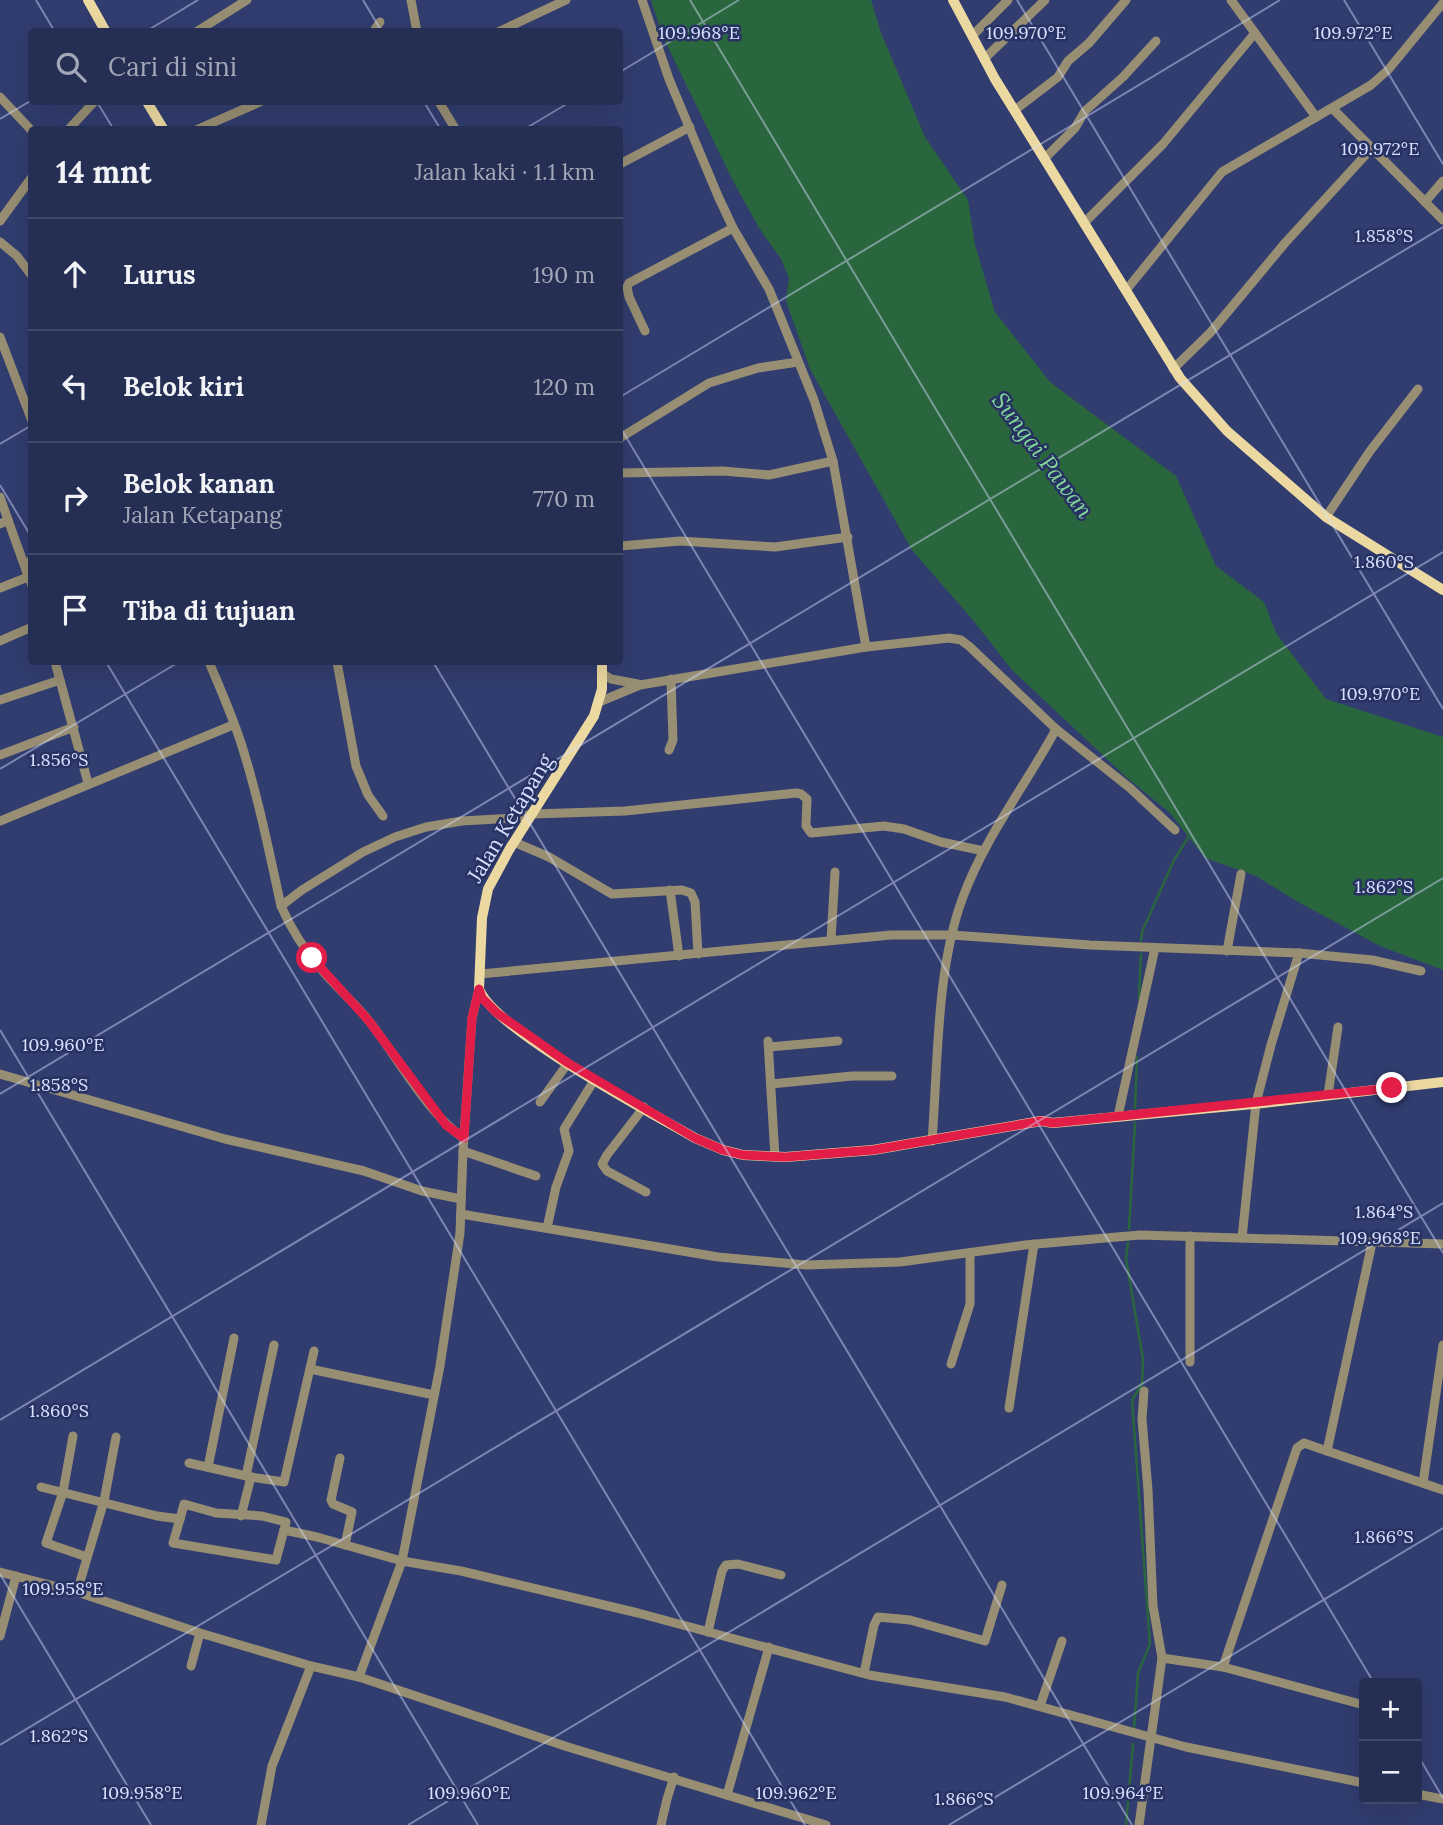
<!DOCTYPE html>
<html lang="id">
<meta charset="utf-8">
<style>
body{margin:0;font-family:Lora,serif;background:#2d365a;color:#f1f3f6}
.controls{position:absolute;right:21px;bottom:21px;display:grid;overflow:hidden;border-radius:7px;box-shadow:0 7px 28px #0002}
.controls button{width:63px;height:63px;display:grid;place-items:center;padding:0;border:0;border-bottom:2px solid #424a6a;background:#252e53;color:#f1f3f6;font:35px sans-serif}
.stop{position:absolute;width:21px;height:21px;margin:-16px;border:5px solid #e11d48;border-radius:50%;background:#fff}
.stop.end{background:#e11d48;border-color:#fff;box-shadow:0 2px 7px #0008}
.list{margin:0;padding:0;list-style:none}
h2{display:flex;justify-content:space-between;align-items:center;height:91px;margin:0;padding:0 28px;font-size:30px}
h2 small{font-size:23px;font-weight:400;color:#a3a8b8}
.list li{display:grid;grid-template-columns:46px 1fr auto;gap:21px;align-items:center;box-sizing:border-box;height:112px;padding:0 28px;border-top:2px solid #424a6a}
.list b{display:block;font-size:26px;white-space:nowrap}
.list p{margin:0;font-size:23px;white-space:nowrap;color:#a3a8b8}
.list em{font-size:23px;font-style:normal;color:#a3a8b8}
.icon{flex:none;width:38px;height:38px;fill:none;stroke:currentColor;stroke-width:2;stroke-linecap:round;stroke-linejoin:round}
.map{position:relative;flex:none;width:1443px;height:1825px;overflow:hidden}
.search{position:absolute;background:#252e53;box-shadow:0 7px 28px #0002;left:28px;top:28px;width:595px;height:77px;display:flex;align-items:center;gap:18px;box-sizing:border-box;padding:0 24px;border-radius:7px;color:#a3a8b8;font-size:26px}
.panel{position:absolute;background:#252e53;box-shadow:0 7px 28px #0002;left:28px;top:126px;width:595px;height:539px;border-radius:7px}
.map>svg:first-child{display:block}
.water{fill:#2a663d}
.lines{fill:none;stroke-linecap:round;stroke-linejoin:round}
.stream{stroke:#2a663d;stroke-width:2.5}
.minor{stroke:#978e73;stroke-width:9}
.major{stroke:#ecd9a1;stroke-width:10}
.route{stroke:#e11d48;stroke-width:9}
.ticks{fill:none;stroke:#d6e0ff;stroke-width:2;stroke-opacity:0.45}
.labels{text-anchor:middle;dominant-baseline:central;stroke-width:5;stroke-linejoin:round;paint-order:stroke}
.street-label{font-size:21px;fill:#d6e0ff;stroke:#273263}
.water-label{font-size:23px;font-style:italic;fill:#83d99b;stroke:#273263}
.ticks-label{font-size:18px;text-anchor:middle;fill:#d6e0ff;stroke:#273263;stroke-width:5;stroke-linejoin:round;paint-order:stroke}
</style>
<div class="map">
<svg width="1443" height="1825" viewBox="0 0 1443 1825">
<rect width="100%" height="100%" fill="#313d6f"/>
<path class="water" d="M651 0H871L881 33 925 137 968 200 975 245 995 312 1050 382 1176 476 1216 566 1264 602 1276 633 1326 699 1443 737V970L1380 946 1298 902 1256 876 1205 858 1170 813 1126 777 1012 670 972 619 912 550 810 369 786 301 789 278 781 259 759 228 732 179 663 37Z"/>
<g class="lines">
<g class="stream">
<path d="M1141 941 1142 932 1174 860 1189 836"/>
<path d="M1139 998 1141 954"/>
<path d="M1135 1108 1137 1057"/>
<path d="M1129 1229 1135 1123"/>
<path d="M1128 1243 1126 1259 1143 1359 1142 1384 1132 1400 1150 1644 1138 1673 1134 1729"/>
<path d="M1126 1825 1133 1744"/>
</g>
<g class="minor">
<path d="M411 0 417 32"/>
<path d="M642 0 669 79 718 196 733 228 769 289 814 400 833 461 866 647"/>
<path d="M1231 0 1316 117"/>
<path d="M196 32 247 0"/>
<path d="M373 32 380 22"/>
<path d="M498 32 566 0"/>
<path d="M972 36 1008 0"/>
<path d="M984 59 1045 0"/>
<path d="M0 97 32 131"/>
<path d="M439 102 456 130"/>
<path d="M1332 108 1443 220"/>
<path d="M1015 110 1058 77 1068 61 1089 43 1126 0"/>
<path d="M68 130 94 102"/>
<path d="M196 130 260 102"/>
<path d="M1045 158 1075 128 1085 111 1123 77 1156 41"/>
<path d="M620 164 690 127"/>
<path d="M1425 202 1443 181"/>
<path d="M0 221 32 177"/>
<path d="M1085 222 1163 144 1255 33"/>
<path d="M0 242 17 256 32 276"/>
<path d="M1127 289 1222 172 1371 85 1388 70 1443 3"/>
<path d="M645 331 629 297 627 287 629 283 733 228"/>
<path d="M0 337 32 421"/>
<path d="M1173 369 1210 333 1285 243 1371 149"/>
<path d="M620 438 709 383 758 368 798 362"/>
<path d="M620 473 723 471 769 475 833 461"/>
<path d="M0 497 8 520 0 524"/>
<path d="M1326 517 1370 451 1418 389"/>
<path d="M8 520 26 570"/>
<path d="M620 546 680 541 775 547 848 537"/>
<path d="M32 558 26 570 32 585"/>
<path d="M0 588 28 577"/>
<path d="M0 641 32 627"/>
<path d="M55 662 88 783"/>
<path d="M209 662C220 688 232 715 241 743 258 796 269 851 281 906 291 929 305 951 322 970 337 988 355 1003 369 1021 396 1055 429 1116 464 1138"/>
<path d="M337 662 356 766 368 795 383 816"/>
<path d="M603 674 611 679 638 684"/>
<path d="M0 700 60 680"/>
<path d="M599 702 640 685 866 647 949 638 961 640 970 647 1056 729 1130 788 1175 830"/>
<path d="M669 750 673 740 671 679"/>
<path d="M0 755 74 727"/>
<path d="M0 821 233 725"/>
<path d="M514 842 549 857 612 894 682 890 691 893 695 902 698 954"/>
<path d="M670 890 679 956"/>
<path d="M281 906 302 890 363 852 395 837 426 827 462 821 514 818 533 814 625 811 796 793 801 794 807 799 806 826 811 833 884 826 904 829 941 842 984 851"/>
<path d="M831 940 835 872"/>
<path d="M1227 951 1241 874"/>
<path d="M1299 953 1372 960 1421 971"/>
<path d="M480 974 891 935H952L1090 945 1299 953 1271 1045 1256 1103 1242 1238"/>
<path d="M768 1041 775 1157"/>
<path d="M769 1047 838 1041"/>
<path d="M0 1074 225 1139 364 1171 422 1191 461 1199"/>
<path d="M771 1084 852 1076H892"/>
<path d="M1328 1095 1338 1027"/>
<path d="M540 1102 568 1063"/>
<path d="M644 1107 607 1155 602 1164 607 1171 646 1192"/>
<path d="M1118 1116 1155 948"/>
<path d="M932 1141C938 1065 936 968 963 897 985 837 1026 785 1056 729"/>
<path d="M463 1151 536 1176"/>
<path d="M461 1214 718 1257 806 1265 900 1262 1025 1245 1140 1235 1443 1244"/>
<path d="M547 1228 556 1187 569 1151 564 1129 595 1079"/>
<path d="M1372 1243 1327 1451 1443 1490"/>
<path d="M1190 1362V1236"/>
<path d="M951 1364 970 1304V1253"/>
<path d="M310 1369 434 1395"/>
<path d="M1009 1408 1034 1244"/>
<path d="M73 1436 63 1492 46 1543 87 1557"/>
<path d="M340 1458 331 1500 333 1504 352 1512 345 1545"/>
<path d="M189 1463 251 1477 241 1516"/>
<path d="M208 1467 234 1338"/>
<path d="M246 1476 274 1345"/>
<path d="M251 1477 284 1482 314 1351"/>
<path d="M1423 1483 1443 1345"/>
<path d="M41 1487 157 1516 180 1519 184 1504 216 1513 262 1516 286 1522 284 1530 317 1537 402 1561 461 1571 638 1613 869 1675 1005 1697 1186 1747 1364 1783"/>
<path d="M180 1519 173 1543 276 1560 284 1530"/>
<path d="M0 1572 77 1592 200 1633 311 1666 359 1677 568 1747 826 1825"/>
<path d="M77 1592 104 1501 116 1437"/>
<path d="M708 1632 722 1571 726 1565 738 1564 781 1575"/>
<path d="M0 1636 16 1576"/>
<path d="M1162 1658 1223 1667 1297 1448 1304 1443 1327 1451"/>
<path d="M191 1666 200 1633"/>
<path d="M1223 1667 1364 1705"/>
<path d="M864 1673 874 1625 878 1617 910 1620 985 1641 1002 1585"/>
<path d="M359 1677 402 1561 440 1366 460 1233 463 1151 472 1018 479 989"/>
<path d="M1040 1706 1062 1641"/>
<path d="M1417 1794 1443 1799"/>
<path d="M727 1795 769 1647"/>
<path d="M261 1825 272 1766 311 1666"/>
<path d="M661 1825 667 1799 674 1777"/>
<path d="M1139 1825 1162 1658 1153 1606 1148 1490 1142 1419 1144 1391"/>
</g>
<g class="major">
<path d="M88 0 106 32"/>
<path d="M953 0 995 79 1180 378 1227 431 1326 517 1443 590"/>
<path d="M147 102 164 130"/>
<path d="M602 662V689L594 716 509 850 488 889 482 918 479 989C493 1029 652 1113 695 1138L723 1150 743 1155 786 1157 873 1150 1041 1121 1053 1123 1263 1103 1443 1082"/>
</g>
</g>
<g class="lines">
<path class="route" d="M312 958 369 1021 446 1125 464 1138 472 1018 479 989 482 998 497 1013 568 1063 695 1138 723 1150 743 1155 786 1157 873 1150 1041 1121 1053 1123 1392 1088"/>
</g>
<path class="ticks" d="M36 0 55 32M363 0 382 32M690 0 1443 1253M1017 0 1443 709M1344 0 1443 164M145 32 198 0M620 72 739 0M97 102 114 130M424 102 441 130M0 119 32 100M523 130 570 102M620 397 1280 0M620 427 1374 1683M0 444 32 425M0 485 32 538M106 662 805 1825M433 662 1132 1825M0 769 179 662M0 1030 478 1825M0 1094 1443 227M0 1420 1443 552M0 1574 151 1825M0 1745 1443 878M1417 1754 1443 1798M408 1825 1443 1203M949 1825 1443 1528"/>
<g class="labels">
<g class="street-label">
<text transform="translate(510 818) rotate(-59)">Jalan Ketapang</text>
</g>
<g class="water-label">
<text transform="translate(1043 455) rotate(53)">Sungai Pawan</text>
</g>
</g>
<g class="ticks-label">
<text x="1026" y="39">109.970°E</text>
<text x="1353" y="39">109.972°E</text>
<text x="699" y="39">109.968°E</text>
<text x="1380" y="155">109.972°E</text>
<text x="1384" y="242">1.858°S</text>
<text x="1384" y="568">1.860°S</text>
<text x="1380" y="700">109.970°E</text>
<text x="59" y="766">1.856°S</text>
<text x="1384" y="893">1.862°S</text>
<text x="63" y="1051">109.960°E</text>
<text x="59" y="1091">1.858°S</text>
<text x="1384" y="1218">1.864°S</text>
<text x="1380" y="1244">109.968°E</text>
<text x="59" y="1417">1.860°S</text>
<text x="1384" y="1543">1.866°S</text>
<text x="63" y="1595">109.958°E</text>
<text x="59" y="1742">1.862°S</text>
<text x="142" y="1799">109.958°E</text>
<text x="469" y="1799">109.960°E</text>
<text x="796" y="1799">109.962°E</text>
<text x="1123" y="1799">109.964°E</text>
<text x="964" y="1805">1.866°S</text>
</g>
</svg>
<div class="controls">
<button>+</button>
<button>−</button>
</div>
<div class="stop" style="left:312px;top:958px"></div>
<div class="stop end" style="left:1392px;top:1088px"></div>
<div class="search"><svg class="icon" aria-label="search" viewBox="0 0 24 24"><circle cx="10" cy="10" r="6"/><path d="M15 15l6 6"/></svg>Cari di sini</div>
<section class="panel">
<h2>14 mnt<small>Jalan kaki · 1.1 km</small></h2>
<ul class="list">
<li><svg class="icon" aria-label="ahead" viewBox="0 0 24 24"><path d="M12 20V5M6 11l6-6 6 6"/></svg><div><b>Lurus</b></div><em>190 m</em></li>
<li><svg class="icon" aria-label="left" viewBox="0 0 24 24"><path d="M17 20v-9H6M10 6l-5 5 5 5"/></svg><div><b>Belok kiri</b></div><em>120 m</em></li>
<li><svg class="icon" aria-label="right" viewBox="0 0 24 24"><path d="M7 20v-9h11M14 6l5 5-5 5"/></svg><div><b>Belok kanan</b><p>Jalan Ketapang</p></div><em>770 m</em></li>
<li><svg class="icon" aria-label="arrive" viewBox="0 0 24 24"><path d="M6 21V4h12l-3 4 3 4H6"/></svg><div><b>Tiba di tujuan</b></div></li>
</ul>
</section>
</div>
